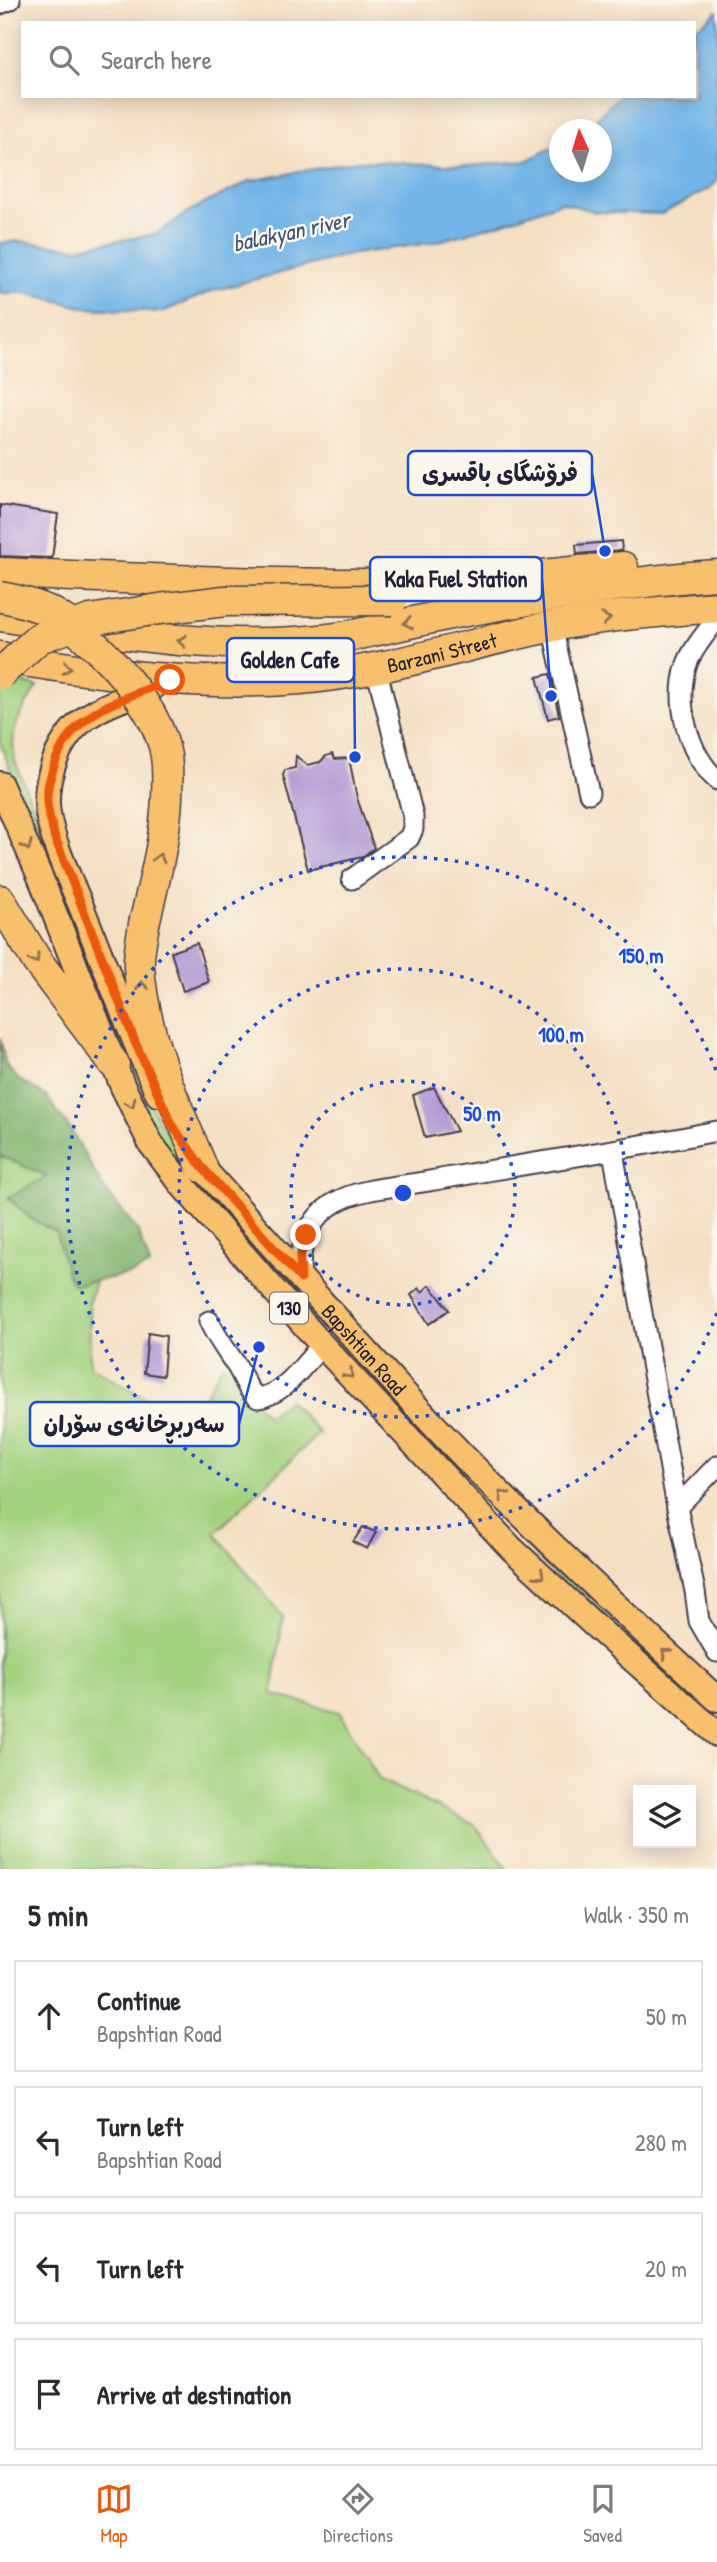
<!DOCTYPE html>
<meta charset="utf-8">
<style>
body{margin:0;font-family:"Patrick Hand","Playpen Sans Arabic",sans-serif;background:#f2f2f3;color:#2b2b33}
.controls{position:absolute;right:21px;bottom:21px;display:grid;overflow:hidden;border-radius:0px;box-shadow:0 4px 18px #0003}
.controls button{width:63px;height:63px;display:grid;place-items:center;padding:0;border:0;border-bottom:2px solid #e1e1e2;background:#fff;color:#2b2b33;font:35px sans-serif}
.compass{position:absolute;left:549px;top:119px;width:63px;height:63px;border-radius:50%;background:#fff;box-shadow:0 4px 18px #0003;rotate:356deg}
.stop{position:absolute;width:21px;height:21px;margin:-16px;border:5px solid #ea580c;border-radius:50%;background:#fff}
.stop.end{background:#ea580c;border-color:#fff;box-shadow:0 2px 7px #0008}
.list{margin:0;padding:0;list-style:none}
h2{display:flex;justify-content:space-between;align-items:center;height:91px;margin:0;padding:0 28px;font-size:30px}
h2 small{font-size:23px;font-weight:400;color:#7c7c81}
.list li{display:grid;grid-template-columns:46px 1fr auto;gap:21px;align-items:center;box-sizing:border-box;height:112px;margin:0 14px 14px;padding:0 14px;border:2px solid #e1e1e2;border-radius:0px}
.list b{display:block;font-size:26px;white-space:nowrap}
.list p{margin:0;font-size:23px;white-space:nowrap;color:#7c7c81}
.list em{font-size:23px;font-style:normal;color:#7c7c81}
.icon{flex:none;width:38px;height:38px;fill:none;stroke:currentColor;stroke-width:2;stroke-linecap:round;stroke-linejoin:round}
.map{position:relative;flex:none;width:717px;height:1869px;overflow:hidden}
.search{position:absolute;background:#fff;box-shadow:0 4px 18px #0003;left:21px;right:21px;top:21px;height:77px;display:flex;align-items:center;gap:18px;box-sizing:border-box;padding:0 24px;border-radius:0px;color:#7c7c81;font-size:26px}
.sheet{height:595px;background:#fff}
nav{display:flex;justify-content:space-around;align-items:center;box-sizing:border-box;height:98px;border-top:2px solid #e1e1e2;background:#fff;font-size:19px;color:#7c7c81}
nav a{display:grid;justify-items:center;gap:4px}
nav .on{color:#ea580c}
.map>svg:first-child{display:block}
.green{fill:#a3d27f;stroke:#627a5d;stroke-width:2}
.forest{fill:#82b46e;stroke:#526b54;stroke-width:2}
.water{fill:#73b5e7;stroke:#4a6c91;stroke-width:2}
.building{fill:#b099d4}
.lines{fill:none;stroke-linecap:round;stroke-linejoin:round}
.minor-casing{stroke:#423e4f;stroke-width:23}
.major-casing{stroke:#423e4f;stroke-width:28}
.highway-casing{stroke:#423e4f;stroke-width:33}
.minor{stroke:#fff;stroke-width:19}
.major{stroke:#f8bf6c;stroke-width:24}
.highway{stroke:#f8bf6c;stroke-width:30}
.highway-bridge-casing{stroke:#423e4f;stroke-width:33;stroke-linecap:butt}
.highway-bridge{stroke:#f8bf6c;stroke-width:30}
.oneway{stroke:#8d7054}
.route{stroke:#ea580c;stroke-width:9}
.ring{fill:none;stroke:#1d4ed8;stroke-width:3.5;stroke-dasharray:3.5 7}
.labels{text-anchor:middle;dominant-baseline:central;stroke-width:5;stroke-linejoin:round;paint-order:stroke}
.shield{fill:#fbf7ec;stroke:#636270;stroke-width:2}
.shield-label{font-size:19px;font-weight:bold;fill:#22223b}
.street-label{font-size:21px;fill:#22223b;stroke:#fbf7ec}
.water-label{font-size:23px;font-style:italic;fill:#3e5577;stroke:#fbf7ec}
.centre{fill:#1d4ed8;stroke:#fbf7ec;stroke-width:3.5}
.ring-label{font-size:21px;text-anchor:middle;font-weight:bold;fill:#1d4ed8;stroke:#fbf7ec;stroke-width:5;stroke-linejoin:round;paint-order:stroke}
.leader{fill:none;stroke:#1d4ed8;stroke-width:2.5}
.callout-dot{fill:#1d4ed8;stroke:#fbf7ec;stroke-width:2.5}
.callout{fill:#fbf7ec;stroke:#1d4ed8;stroke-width:2.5}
.callout-label{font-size:23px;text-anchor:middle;font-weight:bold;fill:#22223b}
</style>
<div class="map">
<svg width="717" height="1869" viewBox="0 0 717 1869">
<rect width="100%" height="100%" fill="#fbf7ec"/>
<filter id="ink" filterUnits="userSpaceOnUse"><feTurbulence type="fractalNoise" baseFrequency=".0143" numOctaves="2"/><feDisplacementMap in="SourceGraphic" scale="14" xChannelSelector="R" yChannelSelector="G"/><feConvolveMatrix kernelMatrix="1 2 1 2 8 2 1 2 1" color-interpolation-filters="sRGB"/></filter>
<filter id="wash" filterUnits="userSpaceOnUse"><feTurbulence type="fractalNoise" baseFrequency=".00686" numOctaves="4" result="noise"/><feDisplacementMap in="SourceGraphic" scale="28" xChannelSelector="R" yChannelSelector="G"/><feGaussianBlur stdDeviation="1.57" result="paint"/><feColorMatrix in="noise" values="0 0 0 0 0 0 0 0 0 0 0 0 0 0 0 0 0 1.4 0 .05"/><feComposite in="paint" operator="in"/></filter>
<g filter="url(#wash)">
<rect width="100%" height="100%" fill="#f4dfc3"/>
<g class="green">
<path d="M0 678 37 686C21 713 8 728 15 761L138 1072 157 1119 173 1142 287 1274 557 1566 592 1601 717 1707V1720L592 1612 493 1513 289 1291 168 1149 153 1125 134 1086 0 743Z"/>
<path d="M0 1064 102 1256 89 1302 90 1366 145 1398 203 1399 223 1364 267 1416 289 1400 319 1433 215 1533 283 1617 272 1694 339 1712 380 1780 475 1825 507 1869H0Z"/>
</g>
<path class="forest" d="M0 1038 6 1066 18 1079 46 1096 71 1130 103 1187 138 1231 150 1265 131 1274 74 1285 67 1274 56 1232 31 1219 8 1198 47 1176 0 1156Z"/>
<path class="water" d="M717 11V181L710 188 662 214 596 212 562 202 499 224 435 242 347 255 212 291 162 312 86 308 26 293H0V243L19 241 76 248 156 234 193 209 250 181 357 161 467 166 526 161 559 144 560 172H602V130L586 129 619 96H694V30Z"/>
<g id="blocks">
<g class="building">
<path d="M0 505 58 514 52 558 0 556Z"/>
<path d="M621 541 622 550 577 554 576 545Z"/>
<path d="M550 674 559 716 548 719 537 677Z"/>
<path d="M332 754 335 759 349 758 357 798 374 848 362 857 308 870 283 775 285 770 295 768 296 756 307 765 320 762 326 756Z"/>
<path d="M197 943 209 982 183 991 171 952Z"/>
<path d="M434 1087 457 1131 425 1138 413 1095Z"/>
<path d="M430 1285 449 1310 429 1324 411 1295 419 1288 422 1292Z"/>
<path d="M148 1333 166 1336 163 1376 144 1373Z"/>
<path d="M363 1527 376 1532 367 1549 353 1542Z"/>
</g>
</g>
</g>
<g filter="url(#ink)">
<use href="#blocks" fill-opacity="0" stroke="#423e4f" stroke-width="2"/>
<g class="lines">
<g class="minor-casing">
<g id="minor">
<path d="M0 4 10 0"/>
<path d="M717 619C706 633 693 648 687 664 674 702 688 754 717 780"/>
<path d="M552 626 589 793"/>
<path d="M352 879 409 838 413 829V816L376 667"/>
<path d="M613 1152 677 1507 695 1591 699 1621 717 1652"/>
<path d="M301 1279C297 1249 308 1218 336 1202 360 1188 402 1186 429 1181 525 1164 621 1150 717 1131"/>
<path d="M209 1321C216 1337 226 1350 236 1365 244 1377 246 1390 258 1398 284 1395 304 1364 322 1345"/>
<path d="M677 1507 717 1466"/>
</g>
</g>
<g class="major-casing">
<g id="major">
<path d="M152 688C121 700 85 709 66 739 55 755 47 779 47 799 46 829 69 878 81 906 106 969 130 1032 158 1094"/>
<path d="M0 784 41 879 123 1087 151 1144 183 1186 322 1345 511 1548 593 1624 717 1734"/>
<path id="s1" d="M192 1152 202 1167C277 1251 351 1336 428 1419 520 1517 618 1609 717 1699"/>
</g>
</g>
<g class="highway-casing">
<g id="highway">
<path d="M0 573C130 578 259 585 389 584 467 584 545 574 623 567"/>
<path d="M0 616C112 633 223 653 336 638 375 632 412 622 450 614 538 598 628 581 717 575"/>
<path id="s2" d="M0 657C99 674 199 687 300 679 384 672 467 644 549 627 604 615 661 612 717 607"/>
<path d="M0 900 37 961 114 1064"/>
<path d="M144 924C142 938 138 953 139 967 144 1037 175 1103 202 1167"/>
</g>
</g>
<use href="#minor" class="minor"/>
<use href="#major" class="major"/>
<use href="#highway" class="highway"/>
<g class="highway-bridge-casing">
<g id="highway-bridge">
<path d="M0 597C14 599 44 607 56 615 100 643 165 711 167 766 170 822 157 870 144 924"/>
<path d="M0 674 39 638 90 620 159 609 225 601 392 600"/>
</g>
</g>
<use href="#highway-bridge" class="highway-bridge"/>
</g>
<defs><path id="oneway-chevron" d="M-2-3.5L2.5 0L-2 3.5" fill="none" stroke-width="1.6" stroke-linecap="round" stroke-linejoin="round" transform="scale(1.75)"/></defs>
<g class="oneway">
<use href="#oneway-chevron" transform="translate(606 619) rotate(-8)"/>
<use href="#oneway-chevron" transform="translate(408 623) rotate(169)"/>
<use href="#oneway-chevron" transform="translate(182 641) rotate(-174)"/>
<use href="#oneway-chevron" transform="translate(67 668) rotate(7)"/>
<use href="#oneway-chevron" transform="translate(27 846) rotate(67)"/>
<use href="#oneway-chevron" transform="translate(159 858) rotate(-77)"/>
<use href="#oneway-chevron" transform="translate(35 959) rotate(56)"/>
<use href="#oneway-chevron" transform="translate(142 986) rotate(-98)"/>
<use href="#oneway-chevron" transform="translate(131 1103) rotate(64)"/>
<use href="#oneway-chevron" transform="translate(349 1374) rotate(46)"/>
<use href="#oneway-chevron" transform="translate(503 1495) rotate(-135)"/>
<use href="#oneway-chevron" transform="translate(540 1575) rotate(43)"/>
<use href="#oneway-chevron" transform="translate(666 1653) rotate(-138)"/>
</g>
</g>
<g class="lines" filter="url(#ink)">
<path class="route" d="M170 680C120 701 72 710 54 766 50 777 46 792 47 803 48 814 52 825 54 835L135 1042 172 1125 202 1167 301 1279 300 1257 306 1235"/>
</g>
<g class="ring">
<circle cx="403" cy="1193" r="112"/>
<circle cx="403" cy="1193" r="224"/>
<path d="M717 1313A336 336 0 1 1 717 1073"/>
</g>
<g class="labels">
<rect class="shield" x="270" y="1292.5" width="38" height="31" rx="5"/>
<g class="shield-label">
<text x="289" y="1308">130</text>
</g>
<g class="street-label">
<text stroke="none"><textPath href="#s2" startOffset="446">Barzani Street</textPath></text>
<text stroke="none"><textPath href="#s1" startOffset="262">Bapshtian Road</textPath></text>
</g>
<g class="water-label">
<text transform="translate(291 231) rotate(-12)">balakyan river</text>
</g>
</g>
<circle cx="403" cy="1193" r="10" class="centre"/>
<g class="ring-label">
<text x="641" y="963">150 m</text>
<text x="561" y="1042">100 m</text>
<text x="482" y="1121">50 m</text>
</g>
<path class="leader" d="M605 551L592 473M551 696L542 579M355 757L354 660M259 1347L239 1424"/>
<g class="callout-dot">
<circle cx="605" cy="551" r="7"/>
<circle cx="551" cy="696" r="7"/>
<circle cx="355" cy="757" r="7"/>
<circle cx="259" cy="1347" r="7"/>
</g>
<g class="callout">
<rect x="408" y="451" width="184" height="44" rx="7"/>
<rect x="370" y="557" width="172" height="44" rx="7"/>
<rect x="227" y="638" width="127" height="44" rx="7"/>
<rect x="30" y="1402" width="209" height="44" rx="7"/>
</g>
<g class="callout-label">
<text x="500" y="481">فرۆشگای باقسری</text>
<text x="456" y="587">Kaka Fuel Station</text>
<text x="290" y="668">Golden Cafe</text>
<text x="134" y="1432">سەربڕخانەی سۆران</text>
</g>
</svg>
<div class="controls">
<button><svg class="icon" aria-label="layers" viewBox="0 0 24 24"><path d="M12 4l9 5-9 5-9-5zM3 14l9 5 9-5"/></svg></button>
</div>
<svg class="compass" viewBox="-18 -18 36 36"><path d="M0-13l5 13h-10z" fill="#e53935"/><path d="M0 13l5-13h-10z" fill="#7c7c81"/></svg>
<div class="stop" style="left:170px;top:680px"></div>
<div class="stop end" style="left:306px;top:1235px"></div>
<div class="search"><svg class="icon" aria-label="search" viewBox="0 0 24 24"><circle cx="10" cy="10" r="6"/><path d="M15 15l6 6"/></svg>Search here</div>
</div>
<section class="sheet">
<h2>5 min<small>Walk · 350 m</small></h2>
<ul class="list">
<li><svg class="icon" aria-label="ahead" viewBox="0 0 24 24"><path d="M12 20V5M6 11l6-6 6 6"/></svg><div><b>Continue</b><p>Bapshtian Road</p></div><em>50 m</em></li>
<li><svg class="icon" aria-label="left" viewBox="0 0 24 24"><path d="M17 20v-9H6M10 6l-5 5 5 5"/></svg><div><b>Turn left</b><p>Bapshtian Road</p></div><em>280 m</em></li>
<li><svg class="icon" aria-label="left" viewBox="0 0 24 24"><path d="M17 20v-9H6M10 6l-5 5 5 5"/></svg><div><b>Turn left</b></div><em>20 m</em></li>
<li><svg class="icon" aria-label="arrive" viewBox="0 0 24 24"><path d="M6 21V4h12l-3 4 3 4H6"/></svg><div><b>Arrive at destination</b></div></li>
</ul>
</section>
<nav>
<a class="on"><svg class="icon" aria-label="map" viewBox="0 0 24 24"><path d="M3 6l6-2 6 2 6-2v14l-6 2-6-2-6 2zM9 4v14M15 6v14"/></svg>Map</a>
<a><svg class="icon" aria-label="directions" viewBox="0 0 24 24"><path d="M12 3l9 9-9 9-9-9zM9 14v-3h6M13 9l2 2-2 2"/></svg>Directions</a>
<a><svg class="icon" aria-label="saved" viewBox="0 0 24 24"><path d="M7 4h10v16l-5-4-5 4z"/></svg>Saved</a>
</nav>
